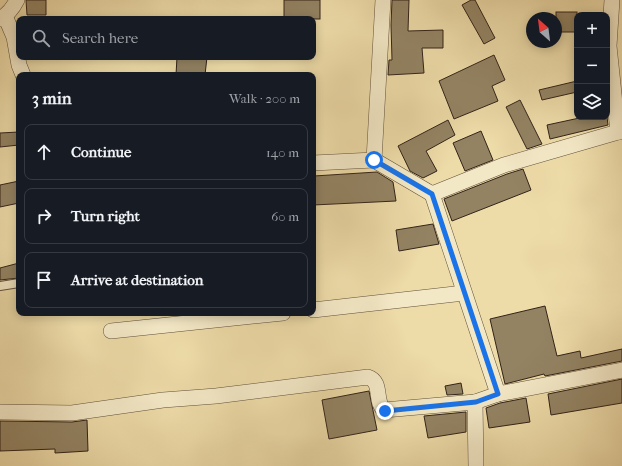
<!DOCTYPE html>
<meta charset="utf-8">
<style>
body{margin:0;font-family:"IM FELL French Canon",serif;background:#242831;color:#f1f3f6}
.controls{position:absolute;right:12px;top:12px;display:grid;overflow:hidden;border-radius:8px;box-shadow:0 2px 10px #0003}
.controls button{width:36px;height:36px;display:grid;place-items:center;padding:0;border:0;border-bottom:1px solid #363941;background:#171b24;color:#f1f3f6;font:20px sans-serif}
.compass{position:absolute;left:526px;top:12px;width:36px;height:36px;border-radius:50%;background:#171b24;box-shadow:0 2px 10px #0003;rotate:332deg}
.stop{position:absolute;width:12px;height:12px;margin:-9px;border:3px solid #1a73e8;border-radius:50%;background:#fff}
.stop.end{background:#1a73e8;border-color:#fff;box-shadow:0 1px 4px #0008}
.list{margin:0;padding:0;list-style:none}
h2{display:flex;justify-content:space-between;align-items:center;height:52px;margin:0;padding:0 16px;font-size:17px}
h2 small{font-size:13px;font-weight:400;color:#9ea1a6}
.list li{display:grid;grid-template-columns:26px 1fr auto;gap:12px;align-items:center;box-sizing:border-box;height:56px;margin:0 8px 8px;padding:0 8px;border:1px solid #363941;border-radius:8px}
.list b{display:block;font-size:15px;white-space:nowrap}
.list em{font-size:13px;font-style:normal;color:#9ea1a6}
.icon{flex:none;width:22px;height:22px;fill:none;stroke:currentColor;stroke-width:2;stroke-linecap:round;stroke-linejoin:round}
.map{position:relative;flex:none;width:622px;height:466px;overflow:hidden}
.search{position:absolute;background:#171b24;box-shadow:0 2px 10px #0003;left:16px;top:16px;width:300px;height:44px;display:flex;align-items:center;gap:10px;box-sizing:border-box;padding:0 14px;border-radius:8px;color:#9ea1a6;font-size:15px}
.panel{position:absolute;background:#171b24;box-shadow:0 2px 10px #0003;left:16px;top:72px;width:300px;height:244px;border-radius:8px}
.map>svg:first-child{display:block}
.building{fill:#938363;stroke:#322318}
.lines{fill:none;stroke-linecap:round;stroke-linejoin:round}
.service-casing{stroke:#61513c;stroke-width:10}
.minor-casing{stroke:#61513c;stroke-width:16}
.service{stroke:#f3e8c6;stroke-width:8}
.minor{stroke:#f3e8c6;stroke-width:15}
.route{stroke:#1a73e8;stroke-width:5}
</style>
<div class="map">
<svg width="622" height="466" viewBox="0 0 622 466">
<rect width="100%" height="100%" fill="#eddba8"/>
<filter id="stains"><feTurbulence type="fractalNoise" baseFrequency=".005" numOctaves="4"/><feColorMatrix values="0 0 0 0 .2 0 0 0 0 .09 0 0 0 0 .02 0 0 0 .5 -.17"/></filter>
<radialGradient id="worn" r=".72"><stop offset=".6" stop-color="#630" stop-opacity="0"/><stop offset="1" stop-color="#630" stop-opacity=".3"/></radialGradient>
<g class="building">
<path d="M26 0H46V15H27Z"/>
<rect x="284" y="0" width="36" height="19"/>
<path d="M392 0H409L408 31 443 30V48H422L424 73 388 75 389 60H392L391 25Z"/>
<path d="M471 0H475L495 38 484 44 462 5Z"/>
<rect x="556" y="12" width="21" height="20"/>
<path d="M494 55 505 80 492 86 498 101 454 119 439 81Z"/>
<path d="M177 57H207L205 75H176Z"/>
<path d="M577 81V92L542 100 539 90Z"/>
<path d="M520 100 542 144 527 149 506 107Z"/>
<path d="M584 117H607L608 125 550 139 547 125Z"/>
<path d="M448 120 455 135 426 151 437 171 423 178 410 171 398 146Z"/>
<path d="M481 131 493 160 465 171 453 143Z"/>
<path d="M19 132V145L0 147V133Z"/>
<path d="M523 169 531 190 452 221 444 199 507 174Z"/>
<path d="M377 172 393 182 396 201 313 205 314 176Z"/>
<path d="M19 181V203L0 207V185Z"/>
<path d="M433 224 439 244 399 251 396 230Z"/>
<path d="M19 263V278L0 280V268Z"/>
<path d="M545 306 557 356 580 351 581 358 622 349V361L545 376 544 374 505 384 490 319Z"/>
<path d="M622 379V403L551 415 548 394Z"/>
<path d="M461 383 463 394 447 395 445 386Z"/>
<path d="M369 391 377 430 329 439 322 400Z"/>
<path d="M526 398 530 422 489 428 486 408 500 403Z"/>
<path d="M466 412V432L428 438 424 416Z"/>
<path d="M87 420 88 451 55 453V449L0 451V421L72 422Z"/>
</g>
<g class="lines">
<g class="service-casing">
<path id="service" d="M0 286 19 283"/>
</g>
<g class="minor-casing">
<g id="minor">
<path d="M612 0 609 46 618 132H622"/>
<path d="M5 16 14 37 19 65 23 75"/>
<path d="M0 19C7 15 13 8 17 0"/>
<path d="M374 160 383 0"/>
<path d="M313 163 374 160 432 194"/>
<path d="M313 310 464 293"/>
<path d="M111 331 283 313"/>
<path d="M498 394 432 194 504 165 618 132"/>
<path d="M0 412 72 413 163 400 216 396 368 377C383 382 374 401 384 410L475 402"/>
<path d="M476 466 475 402 498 394 622 370"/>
</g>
</g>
<use href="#service" class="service"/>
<use href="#minor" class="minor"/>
</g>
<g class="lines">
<path class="route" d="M374 160 432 194 498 394 476 402 385 411"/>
</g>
<rect width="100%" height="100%" filter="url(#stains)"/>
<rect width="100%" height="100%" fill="url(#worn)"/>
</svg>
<div class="controls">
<button>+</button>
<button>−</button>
<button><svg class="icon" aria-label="layers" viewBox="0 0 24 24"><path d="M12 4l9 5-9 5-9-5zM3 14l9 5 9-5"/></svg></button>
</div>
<svg class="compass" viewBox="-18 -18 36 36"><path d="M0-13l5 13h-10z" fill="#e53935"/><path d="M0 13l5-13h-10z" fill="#9ea1a6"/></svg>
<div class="stop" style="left:374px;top:160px"></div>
<div class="stop end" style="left:385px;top:411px"></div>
<div class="search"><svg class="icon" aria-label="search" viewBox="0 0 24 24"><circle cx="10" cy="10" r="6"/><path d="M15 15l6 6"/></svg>Search here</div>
<section class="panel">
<h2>3 min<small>Walk · 200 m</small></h2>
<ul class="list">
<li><svg class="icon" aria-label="ahead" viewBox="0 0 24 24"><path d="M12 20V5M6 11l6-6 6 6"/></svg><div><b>Continue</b></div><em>140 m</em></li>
<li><svg class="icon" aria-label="right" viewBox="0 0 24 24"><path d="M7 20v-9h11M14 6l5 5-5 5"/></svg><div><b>Turn right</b></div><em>60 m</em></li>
<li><svg class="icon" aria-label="arrive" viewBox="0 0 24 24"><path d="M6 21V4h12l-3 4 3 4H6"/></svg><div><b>Arrive at destination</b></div></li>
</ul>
</section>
</div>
